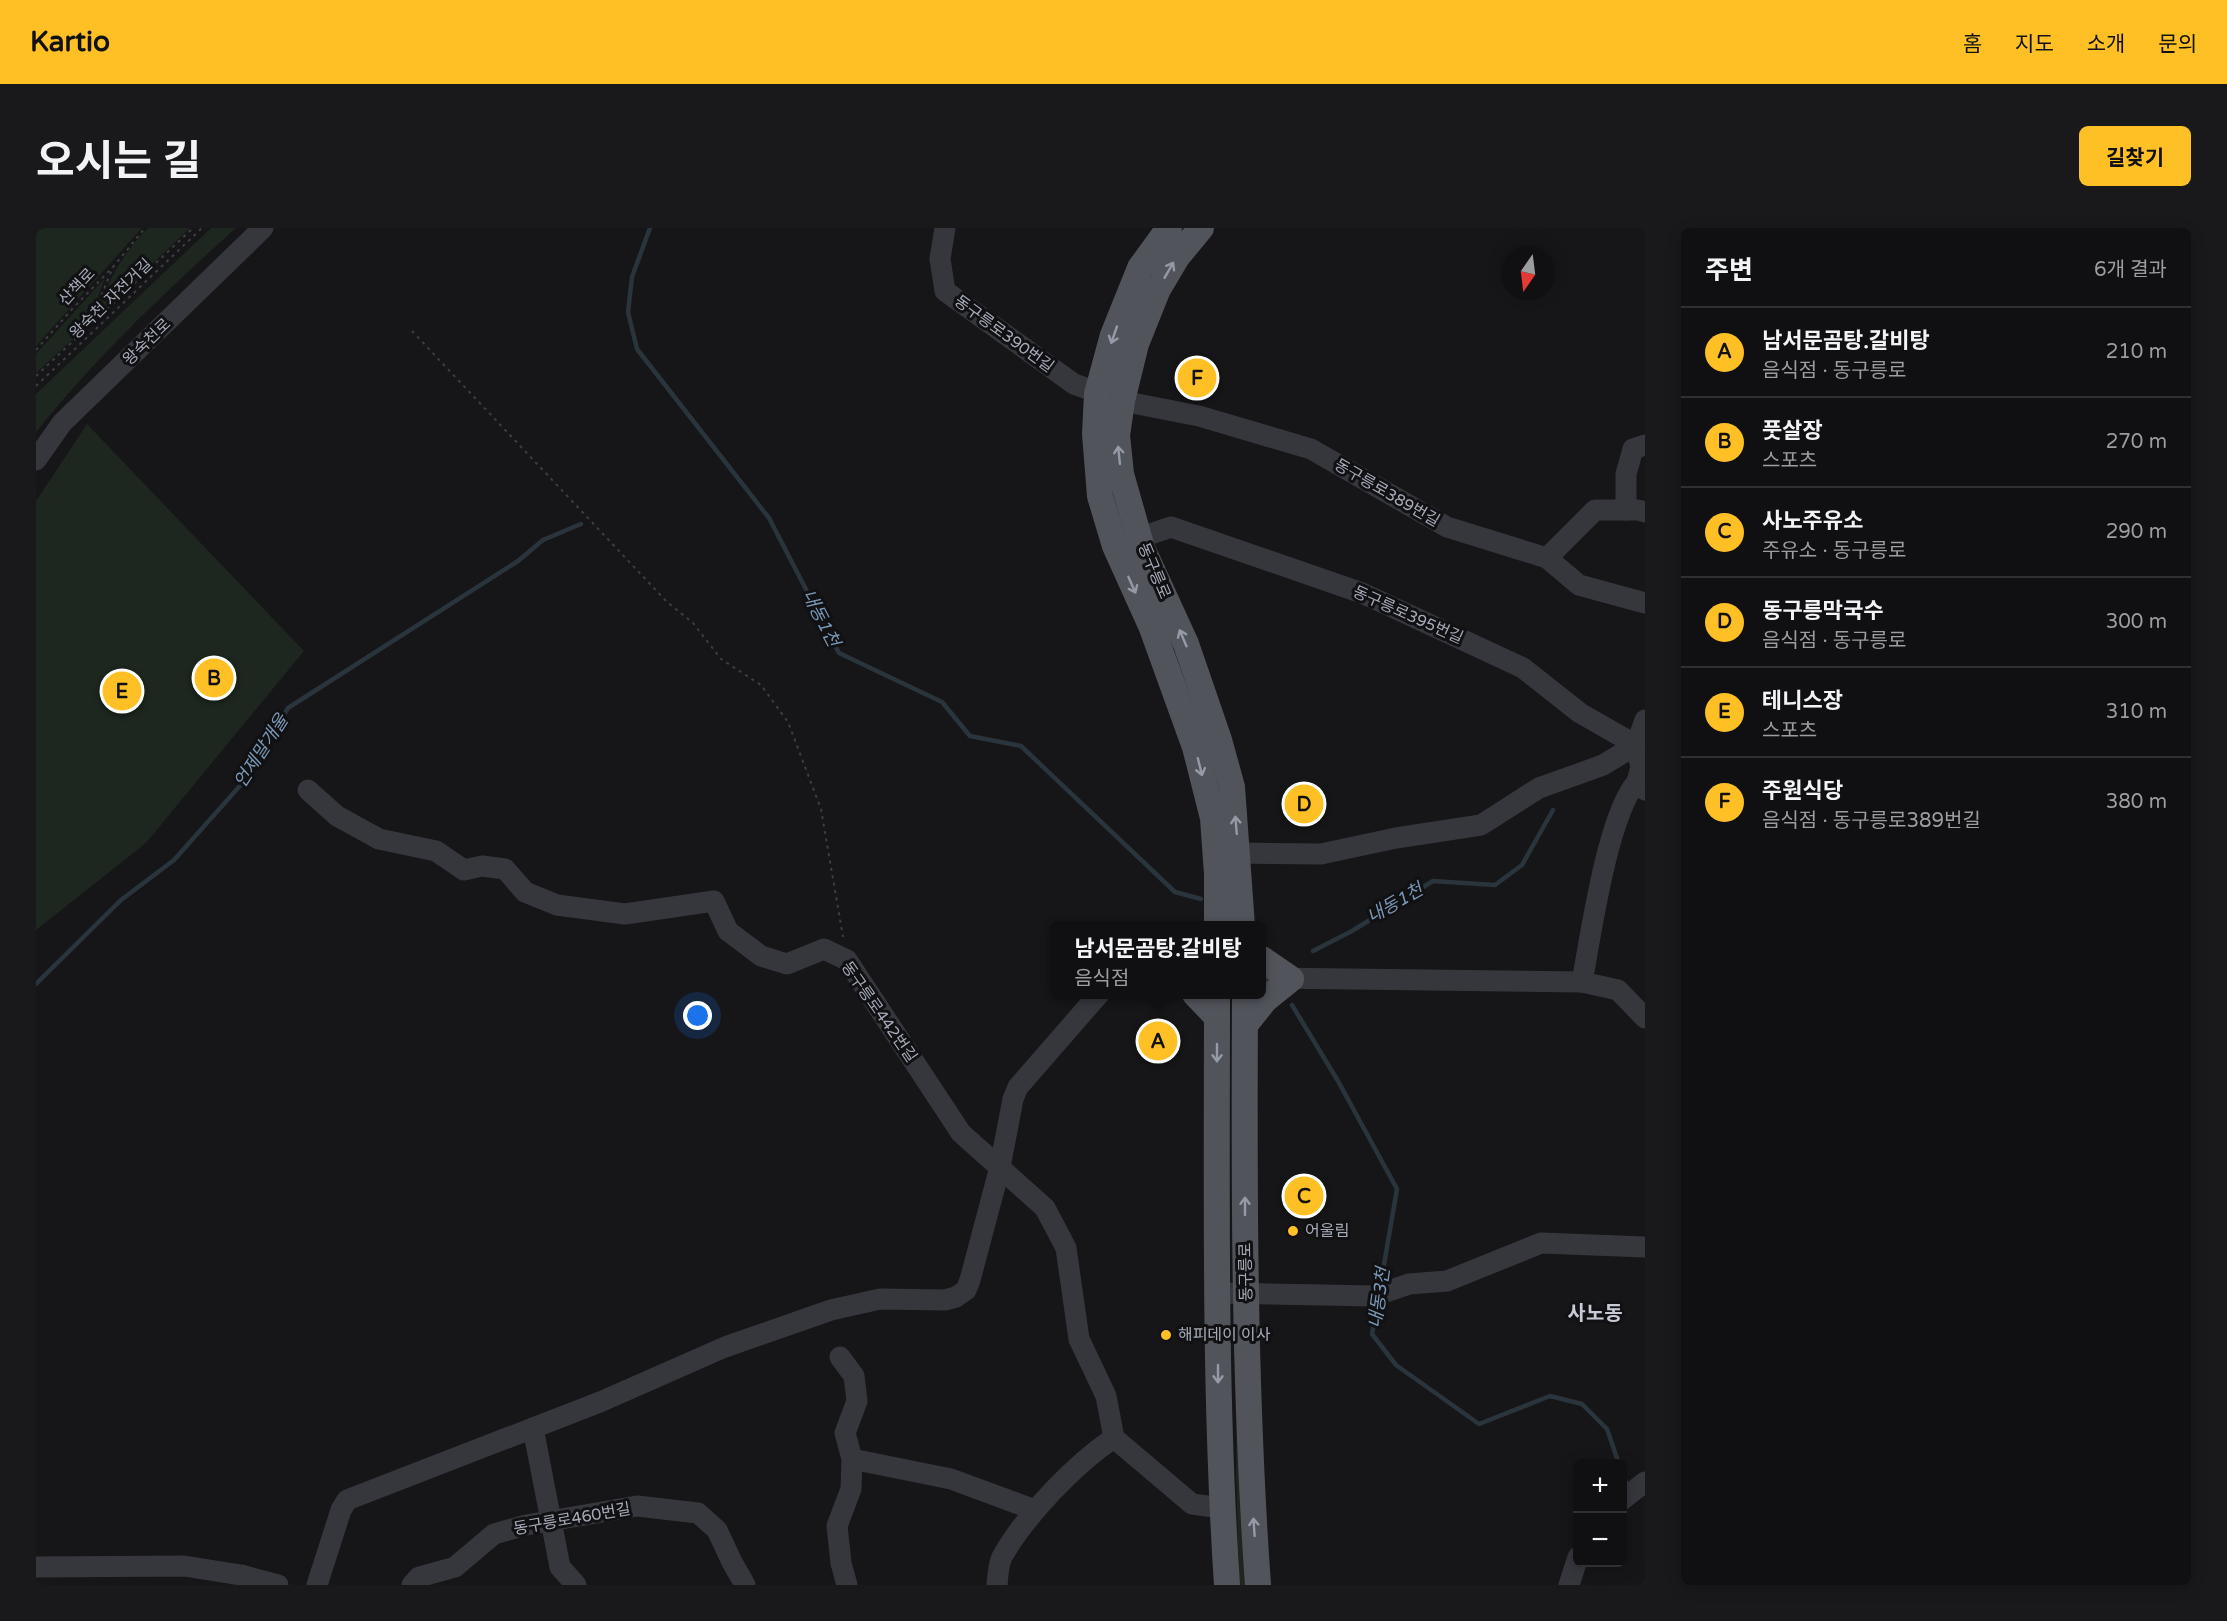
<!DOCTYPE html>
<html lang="ko">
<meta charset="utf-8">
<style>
body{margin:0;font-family:"Varela Round","Noto Sans KR",sans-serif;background:#19191b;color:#f1f3f6}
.controls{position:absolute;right:18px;bottom:18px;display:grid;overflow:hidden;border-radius:9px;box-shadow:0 3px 15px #0003}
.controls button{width:54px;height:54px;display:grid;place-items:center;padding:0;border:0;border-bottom:2px solid #303032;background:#101012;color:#f1f3f6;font:30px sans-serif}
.compass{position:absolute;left:1465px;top:18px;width:54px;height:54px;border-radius:50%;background:#101012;box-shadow:0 3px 15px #0003;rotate:194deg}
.you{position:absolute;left:662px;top:788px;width:21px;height:21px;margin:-15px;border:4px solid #fff;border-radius:50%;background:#1a73e8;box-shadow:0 0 0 9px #1a73e833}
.badge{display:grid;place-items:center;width:39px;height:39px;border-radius:50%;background:#ffc026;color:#111;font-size:20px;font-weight:700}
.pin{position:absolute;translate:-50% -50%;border:3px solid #fff;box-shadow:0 2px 6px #0006}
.popup{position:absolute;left:1014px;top:693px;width:216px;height:78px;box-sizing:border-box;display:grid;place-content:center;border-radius:9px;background:#101012;filter:drop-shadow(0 2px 4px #0005);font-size:20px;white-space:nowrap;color:#9c9d9f}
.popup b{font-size:22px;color:#f1f3f6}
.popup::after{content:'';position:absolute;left:50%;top:100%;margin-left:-12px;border:12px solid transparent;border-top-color:#101012}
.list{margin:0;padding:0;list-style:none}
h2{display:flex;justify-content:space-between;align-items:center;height:78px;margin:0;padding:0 24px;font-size:26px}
h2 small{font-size:20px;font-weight:400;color:#9c9d9f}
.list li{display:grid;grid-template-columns:39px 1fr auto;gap:18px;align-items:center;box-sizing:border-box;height:90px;padding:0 24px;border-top:2px solid #303032}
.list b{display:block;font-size:22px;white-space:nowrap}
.list p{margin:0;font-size:20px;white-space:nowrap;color:#9c9d9f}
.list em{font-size:20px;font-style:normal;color:#9c9d9f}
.map{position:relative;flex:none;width:1609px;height:1357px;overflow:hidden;border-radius:9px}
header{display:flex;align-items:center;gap:36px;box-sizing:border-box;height:84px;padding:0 30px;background:#ffc026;color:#111}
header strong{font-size:28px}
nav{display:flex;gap:33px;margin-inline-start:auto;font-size:21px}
.intro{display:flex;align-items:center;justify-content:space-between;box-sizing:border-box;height:144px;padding:0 36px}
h1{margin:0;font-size:42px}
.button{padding:15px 27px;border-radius:9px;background:#ffc026;color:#111;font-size:21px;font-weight:700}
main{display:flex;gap:36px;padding:0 36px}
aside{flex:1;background:#101012;border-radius:9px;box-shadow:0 3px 15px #0003}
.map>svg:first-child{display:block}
.green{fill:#1d261f}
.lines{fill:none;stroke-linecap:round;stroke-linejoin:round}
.stream{stroke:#2a343d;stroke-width:4.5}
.path{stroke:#3c3e44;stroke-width:2;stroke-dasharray:3 4.5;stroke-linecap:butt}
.minor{stroke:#36373d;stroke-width:21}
.major{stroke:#52545c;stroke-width:26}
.oneway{stroke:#959aa6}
.poi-dot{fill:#ffc026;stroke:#111113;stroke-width:2}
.labels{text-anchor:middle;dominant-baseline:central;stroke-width:6;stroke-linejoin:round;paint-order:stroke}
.street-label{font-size:16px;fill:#a6abb9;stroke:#111113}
.poi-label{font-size:16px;fill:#a6abb9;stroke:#111113;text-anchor:start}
.water-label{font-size:18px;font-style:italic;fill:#7a98b7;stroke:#111113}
.quarter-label{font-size:20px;font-weight:bold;fill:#c8cbd5;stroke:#111113}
</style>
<header>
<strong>Kartio</strong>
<nav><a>홈</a><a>지도</a><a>소개</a><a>문의</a></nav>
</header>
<div class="intro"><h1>오시는 길</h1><a class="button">길찾기</a></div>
<main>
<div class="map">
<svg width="1609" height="1357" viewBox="0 0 1609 1357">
<rect width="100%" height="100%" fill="#161618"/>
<g class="green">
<path d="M0 0H106L0 118Z"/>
<path d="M112 0H154L58 91C70 57 86 25 112 0Z"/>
<path d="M175 0H200C128 65 61 128 0 204V166Z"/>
<path d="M69 50 51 98 0 145V126Z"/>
<path d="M51 196 268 423 110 615 0 702V273Z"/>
<path d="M1201 1182 1210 1357H1204L1203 1353 1200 1244Z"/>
</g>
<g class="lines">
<g class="stream">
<path d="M614 0 596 49 592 84 601 121 733 290 803 425 906 474 934 508 985 518 1139 664 1165 671"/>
<path d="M1277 723 1316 703 1397 653 1459 657 1486 637 1517 582"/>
<path d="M0 756 85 672 138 632 210 551 252 480 482 333 507 312 545 296"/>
<path d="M1256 777 1302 853 1361 961 1344 1060"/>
<path d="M1342 1074 1336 1106 1360 1137 1443 1196 1514 1168 1546 1176 1571 1201 1583 1236"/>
<path d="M1586 1246 1593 1260"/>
</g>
<g class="path">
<path d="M54 95 77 39 109 0"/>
<path d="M376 103 631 374 657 395 685 431 725 457 752 494 785 581 807 709"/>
<path d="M0 122 38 79 77 39"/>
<path d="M0 148 157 0"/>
<path d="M0 158 166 0"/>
</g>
<g class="minor">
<path d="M909 0 904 31 909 63 1038 156 1086 173 1163 188 1275 221 1411 299 1511 330 1543 357 1609 375"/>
<path d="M0 232 26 195 227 0"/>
<path d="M1590 282V246L1597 221 1609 217"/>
<path d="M1088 315 1135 299 1326 365 1487 440 1544 485 1600 517 1605 539 1602 550 1609 562"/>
<path d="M1511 330 1559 282H1602L1609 284"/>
<path d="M272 562 301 588 343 611 400 623 428 642 446 638 469 641 489 664 521 677 589 686 678 673 692 703 725 728 751 736 788 721 811 732 925 905 1009 980 1030 1020 1043 1111 1070 1168 1078 1210 1156 1276 1186 1280"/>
<path d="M1201 625 1285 626 1360 610 1445 597 1503 560 1567 537 1600 517 1609 492"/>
<path d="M1226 750 1546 754 1582 762 1609 790"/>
<path d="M1546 754C1554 713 1574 564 1609 547"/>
<path d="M1182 1065 1338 1068 1373 1056 1411 1053 1505 1015 1609 1019"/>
<path d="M804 1129 818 1148 821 1173 809 1205 816 1231 815 1261 801 1298 805 1335 811 1357"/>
<path d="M497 1200 524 1339 540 1357"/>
<path d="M816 1231 915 1251 999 1282"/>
<path d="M1586 1272 1609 1254"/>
<path d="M0 1339 148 1338 205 1347 242 1357"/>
<path d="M281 1357 305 1282 311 1272 564 1174 689 1119 795 1082 844 1071 909 1072 920 1069 930 1062 934 1052 964 939 977 871 982 859 1063 766"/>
<path d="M376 1357 383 1349 419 1339 458 1306 490 1297 601 1278 662 1285 681 1302 696 1334 709 1357"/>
<path d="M961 1357C962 1348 962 1337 966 1329 988 1289 1040 1235 1078 1210"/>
<path d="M1533 1357 1542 1329"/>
</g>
<g class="major">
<path d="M1133 0 1104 40 1077 107 1061 166 1059 206 1064 268 1079 318 1116 400 1159 519 1177 590 1181 646V698"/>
<path d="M1165 0 1141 29 1122 61 1100 116 1086 173 1081 207 1085 246 1106 320 1150 416 1183 512 1196 559 1206 698"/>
<path d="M1159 766 1181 789"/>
<path d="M1181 766C1181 963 1178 1161 1191 1357"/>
<path d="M1209 766C1208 963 1208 1160 1222 1357"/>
<path d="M1209 797 1229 772 1255 751 1226 731"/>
</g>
</g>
<defs><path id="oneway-shaft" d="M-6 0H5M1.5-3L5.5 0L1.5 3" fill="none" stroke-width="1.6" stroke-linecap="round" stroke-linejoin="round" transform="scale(1.5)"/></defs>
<g class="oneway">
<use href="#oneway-shaft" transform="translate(1133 42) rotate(-60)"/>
<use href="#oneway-shaft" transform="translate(1078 107) rotate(109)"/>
<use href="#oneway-shaft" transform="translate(1083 227) rotate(-96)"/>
<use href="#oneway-shaft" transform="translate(1096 357) rotate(66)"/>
<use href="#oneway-shaft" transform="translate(1147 410) rotate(-113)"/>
<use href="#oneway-shaft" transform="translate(1164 539) rotate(76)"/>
<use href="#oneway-shaft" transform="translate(1200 597) rotate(-95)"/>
<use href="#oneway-shaft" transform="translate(1181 825) rotate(90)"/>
<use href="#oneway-shaft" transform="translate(1209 978) rotate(-90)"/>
<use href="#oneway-shaft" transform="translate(1182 1146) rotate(90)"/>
<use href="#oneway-shaft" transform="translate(1218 1299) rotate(-94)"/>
</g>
<g class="poi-dot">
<circle cx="1257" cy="1003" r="6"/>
<circle cx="1130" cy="1107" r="6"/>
</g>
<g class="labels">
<g class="street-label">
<text transform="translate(41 59) rotate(-47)">산책로</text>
<text transform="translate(75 71) rotate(-44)">왕숙천 자전거길</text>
<text transform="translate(968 106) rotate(36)">동구릉로390번길</text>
<text transform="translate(111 114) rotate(-44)">왕숙천로</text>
<text transform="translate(1351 265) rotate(30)">동구릉로389번길</text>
<text transform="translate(1118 343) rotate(67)">동구릉로</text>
<text transform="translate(1372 387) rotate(24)">동구릉로395번길</text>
<text transform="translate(843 784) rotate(55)">동구릉로442번길</text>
<text transform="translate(1210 1044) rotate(-91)">동구릉로</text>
<text transform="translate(536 1291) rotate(-10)">동구릉로460번길</text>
</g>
<g class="poi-label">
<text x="1269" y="1003">어울림</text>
<text x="1142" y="1107">해피데이 이사</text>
</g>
<g class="water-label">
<text transform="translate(785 390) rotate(63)">내동1천</text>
<text transform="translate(225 523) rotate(-57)">언제말개울</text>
<text transform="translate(1359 675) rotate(-30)">내동1천</text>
<text transform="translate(1343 1070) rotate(-82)">내동3천</text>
</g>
<g class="quarter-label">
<text x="1559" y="1086">사노동</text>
</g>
</g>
</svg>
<div class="controls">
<button>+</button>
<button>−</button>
</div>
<svg class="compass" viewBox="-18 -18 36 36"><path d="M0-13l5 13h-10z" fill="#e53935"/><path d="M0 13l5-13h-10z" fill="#9c9d9f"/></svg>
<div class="you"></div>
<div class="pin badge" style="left:1122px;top:813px">A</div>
<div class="popup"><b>남서문곰탕.갈비탕</b>음식점</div>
<div class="pin badge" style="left:178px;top:450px">B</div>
<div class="pin badge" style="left:1268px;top:968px">C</div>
<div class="pin badge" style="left:1268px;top:576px">D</div>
<div class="pin badge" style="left:86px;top:463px">E</div>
<div class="pin badge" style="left:1161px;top:150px">F</div>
</div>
<aside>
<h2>주변<small>6개 결과</small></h2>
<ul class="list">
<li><span class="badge">A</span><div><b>남서문곰탕.갈비탕</b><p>음식점 · 동구릉로</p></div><em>210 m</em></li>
<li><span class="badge">B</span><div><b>풋살장</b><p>스포츠</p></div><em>270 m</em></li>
<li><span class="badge">C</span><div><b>사노주유소</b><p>주유소 · 동구릉로</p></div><em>290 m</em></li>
<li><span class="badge">D</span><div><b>동구릉막국수</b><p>음식점 · 동구릉로</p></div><em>300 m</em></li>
<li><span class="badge">E</span><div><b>테니스장</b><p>스포츠</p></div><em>310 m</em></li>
<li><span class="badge">F</span><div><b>주원식당</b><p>음식점 · 동구릉로389번길</p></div><em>380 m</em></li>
</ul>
</aside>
</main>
